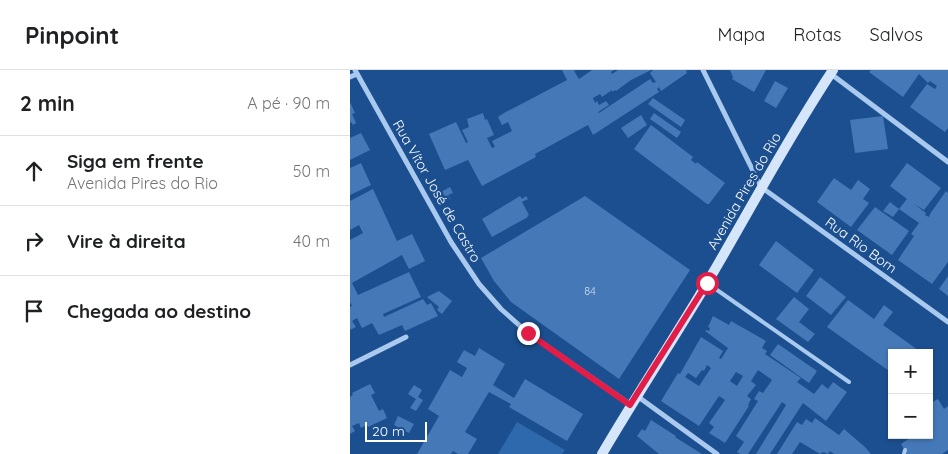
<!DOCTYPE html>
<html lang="pt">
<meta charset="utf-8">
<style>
body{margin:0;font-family:Quicksand,sans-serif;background:#f6f6f6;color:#202124}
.controls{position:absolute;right:15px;bottom:15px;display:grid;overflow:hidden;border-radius:0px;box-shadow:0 1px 4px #0004}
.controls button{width:45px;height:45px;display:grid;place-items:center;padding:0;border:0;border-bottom:1px solid #e0e0e0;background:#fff;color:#202124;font:25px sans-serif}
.scale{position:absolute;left:15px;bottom:12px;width:62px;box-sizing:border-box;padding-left:5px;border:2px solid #fff;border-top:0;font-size:14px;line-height:18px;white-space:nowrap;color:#fff;-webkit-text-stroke:4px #1b4f8f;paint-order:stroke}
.stop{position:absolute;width:15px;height:15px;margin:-11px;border:4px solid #e11d48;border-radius:50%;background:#fff}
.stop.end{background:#e11d48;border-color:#fff;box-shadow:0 1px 5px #0008}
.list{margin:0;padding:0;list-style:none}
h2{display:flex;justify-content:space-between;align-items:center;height:65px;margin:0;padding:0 20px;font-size:21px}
h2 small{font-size:16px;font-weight:400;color:#757577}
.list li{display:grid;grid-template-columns:32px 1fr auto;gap:15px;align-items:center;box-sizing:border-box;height:70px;padding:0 20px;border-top:1px solid #e0e0e0}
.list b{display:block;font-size:19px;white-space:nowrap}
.list p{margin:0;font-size:16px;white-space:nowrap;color:#757577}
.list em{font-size:16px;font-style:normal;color:#757577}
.icon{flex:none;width:28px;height:28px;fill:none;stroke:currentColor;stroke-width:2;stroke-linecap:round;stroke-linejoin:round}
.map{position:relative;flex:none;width:598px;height:384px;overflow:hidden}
header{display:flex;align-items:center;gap:30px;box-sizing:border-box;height:70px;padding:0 25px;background:#fff;border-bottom:1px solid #e0e0e0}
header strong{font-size:24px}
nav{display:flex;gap:28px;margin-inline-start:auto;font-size:18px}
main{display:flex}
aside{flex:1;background:#fff}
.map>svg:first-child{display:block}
.green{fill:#2e69ad}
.building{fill:#4478b7;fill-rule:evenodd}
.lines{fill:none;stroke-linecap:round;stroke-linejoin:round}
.lane{stroke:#a9c9ee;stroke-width:4}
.street{stroke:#a9c9ee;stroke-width:5}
.secondary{stroke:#d6e6fa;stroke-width:10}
.route{stroke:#e11d48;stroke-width:6}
.labels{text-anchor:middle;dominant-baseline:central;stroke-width:5;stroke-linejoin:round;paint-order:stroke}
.number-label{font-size:11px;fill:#d0dded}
.street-label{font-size:14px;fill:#fff;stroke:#1b4f8f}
</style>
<header>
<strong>Pinpoint</strong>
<nav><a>Mapa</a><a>Rotas</a><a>Salvos</a></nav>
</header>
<main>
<aside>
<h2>2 min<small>A pé · 90 m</small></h2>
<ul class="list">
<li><svg class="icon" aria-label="ahead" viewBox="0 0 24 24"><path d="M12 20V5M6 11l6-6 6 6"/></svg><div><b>Siga em frente</b><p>Avenida Pires do Rio</p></div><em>50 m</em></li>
<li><svg class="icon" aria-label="right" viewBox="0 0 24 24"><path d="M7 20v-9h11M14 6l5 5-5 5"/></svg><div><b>Vire à direita</b></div><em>40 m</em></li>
<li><svg class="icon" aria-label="arrive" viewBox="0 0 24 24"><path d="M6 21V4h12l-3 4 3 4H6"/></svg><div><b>Chegada ao destino</b></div></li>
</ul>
</aside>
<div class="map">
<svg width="598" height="384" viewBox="0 0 598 384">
<rect width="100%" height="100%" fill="#1b4f8f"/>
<path class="green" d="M167 352 215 380 212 384H148Z"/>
<g class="building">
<path d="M212 0H226L224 1 229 9 242 0H264L261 2 262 4 268 0H301L281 10 266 21 265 20 262 22V20L252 27 250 24 243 28 245 33 247 31 249 35 256 31 259 35 248 42 249 43 300 9 303 13 306 12 300 3 303 0H336L337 3 311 21 309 17 307 19 309 22 243 65 238 55 185 84 186 87 132 116 118 90 95 100 79 64 106 52 116 73 118 72 112 60 119 57 117 49 133 43 135 50 137 49 144 65 137 68 142 78 145 77 142 71 162 61 158 52 152 55 148 47 154 43 217 10Z"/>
<path d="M380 0H416L404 22 382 9 383 7Z"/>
<path d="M521 0H598V58L595 62 560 37 577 14 585 19 587 16 580 11 578 13 569 4 553 27 519 2Z"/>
<path d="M425 11 438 18 426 38 414 31Z"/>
<path d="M303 28 335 50 331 57 298 34Z"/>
<path d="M0 32 5 43 2 44 6 53 3 55 1 52 0 53Z"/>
<path d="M304 43 331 62 327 68 300 49Z"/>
<path d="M291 45 297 55 278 68 271 58Z"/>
<path d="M533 46 538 79 505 83 500 50Z"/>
<path d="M301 55 343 87 341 90 346 94 347 92 375 113 359 134H357L284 79Z"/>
<path d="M11 63 20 80 0 90V68Z"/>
<path d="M11 93 21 115 0 125V98Z"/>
<path d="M557 93 591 118 574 140 564 134 576 143 575 145 579 147 580 144 596 121 598 123V192L582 214 548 190 564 166 561 164 569 153 549 139 557 129 540 116Z"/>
<path d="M484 108 501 120 508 110 520 119 513 129 519 133 501 157 467 132Z"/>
<path d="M100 117 103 123 98 125 100 129 94 133 89 123Z"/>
<path d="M23 119 47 171 62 164 75 191 59 199 52 185 2 213 8 225 59 202 71 227 33 244 34 247 73 229 77 235 81 233 88 246 55 261 52 255 29 265 22 253 12 258 7 248 2 251 6 257 0 260V237L2 236 0 232V170L13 163 9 155 0 160V131Z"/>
<path d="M170 126 172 129 176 126 178 129 172 132 179 145 177 146 178 147 142 167 132 149Z"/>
<path d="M235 126 340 200 269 309 161 232 144 211 131 188Z"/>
<path d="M540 132 549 139 543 147 533 141Z"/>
<path d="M525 137 559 161 542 185 507 160Z"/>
<path d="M426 171 464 200 447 223 409 195Z"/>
<path d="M598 206V226L589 219Z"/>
<path d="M470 207 496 227 481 245 456 226Z"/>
<path d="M89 221 102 231 92 244 87 240 89 237 77 227Z"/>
<path d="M444 227 459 239 449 252 465 264 458 272 426 249Z"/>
<path d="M498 230 524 249 534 235 543 242 533 255 568 280 566 283H542V303L477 257Z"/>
<path d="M363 246 379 255 381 251 416 271 412 278 417 281 415 284 451 308 447 312 464 324 472 314 478 319 483 312 497 322 476 351 453 333 420 384H406L436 335 432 332 398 384H390L387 382 394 372 386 366 408 331 404 329 409 321 413 323 422 310 408 300 401 311 406 315 397 326 401 329 398 335 399 336 375 373 359 363 364 357 359 353 375 330 369 326 349 356 311 331 328 303 330 304 351 267 373 281 369 288 371 289 378 278 355 261 356 260 359 261 360 258 358 257ZM357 295 361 298 349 316 335 307 338 303 346 308 352 300 354 301ZM386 302 393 306 387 316 380 311Z"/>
<path d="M428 274 467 301 459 313 420 285Z"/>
<path d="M129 278 155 294 143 315 164 328 175 309 233 344 217 371 159 337 161 334 139 322 115 362 127 369 118 384H108L103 381 101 384H67L89 346 78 339 100 300 112 307 117 298 107 292 114 280 125 286Z"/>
<path d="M20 314 25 323 21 325 29 341 33 339 37 348 18 357 17 355 11 358 9 353 2 356 5 361 0 364V327L3 325 2 323Z"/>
<path d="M64 315 72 320 68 327 73 330 66 341 60 338 66 329 58 324Z"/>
<path d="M588 329 594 339 598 336V380L592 384H557L551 374 560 368 558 365H579V334Z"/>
<path d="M48 346 64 354 59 363 44 355Z"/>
<path d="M465 348 489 365 494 359 515 377 521 384H484L480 381 478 384 473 382 470 384 450 372 442 384H427L447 352 452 355 456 349 462 353Z"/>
<path d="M301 350 326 366 325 367 352 384H309L287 366 292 359 295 361Z"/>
</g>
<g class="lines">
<g class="lane">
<path d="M357 213 499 312"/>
<path d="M554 384 555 380"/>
</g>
<g class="street">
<path d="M5 0 101 172 129 214 151 239 178 263 281 335"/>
<path d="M353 0 411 117 598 252"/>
<path d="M481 4 598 92"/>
<path d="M0 7 7 4"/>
<path d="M0 295 56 267"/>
<path d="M287 326 367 384"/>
</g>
<path class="secondary" d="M252 384C286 326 323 270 357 213 399 142 437 69 483 0"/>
</g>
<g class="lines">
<path class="route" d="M178 263 280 335 357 213"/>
</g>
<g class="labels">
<g class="number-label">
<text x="240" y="221">84</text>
</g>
<g class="street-label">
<text transform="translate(87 121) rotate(60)">Rua Vítor José de Castro</text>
<text transform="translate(394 121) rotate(-60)">Avenida Pires do Rio</text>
<text transform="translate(511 175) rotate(36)">Rua Rio Bom</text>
</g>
</g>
</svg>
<div class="controls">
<button>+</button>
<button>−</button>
</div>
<div class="scale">20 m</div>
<div class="stop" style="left:357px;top:213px"></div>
<div class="stop end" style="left:178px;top:263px"></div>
</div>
</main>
